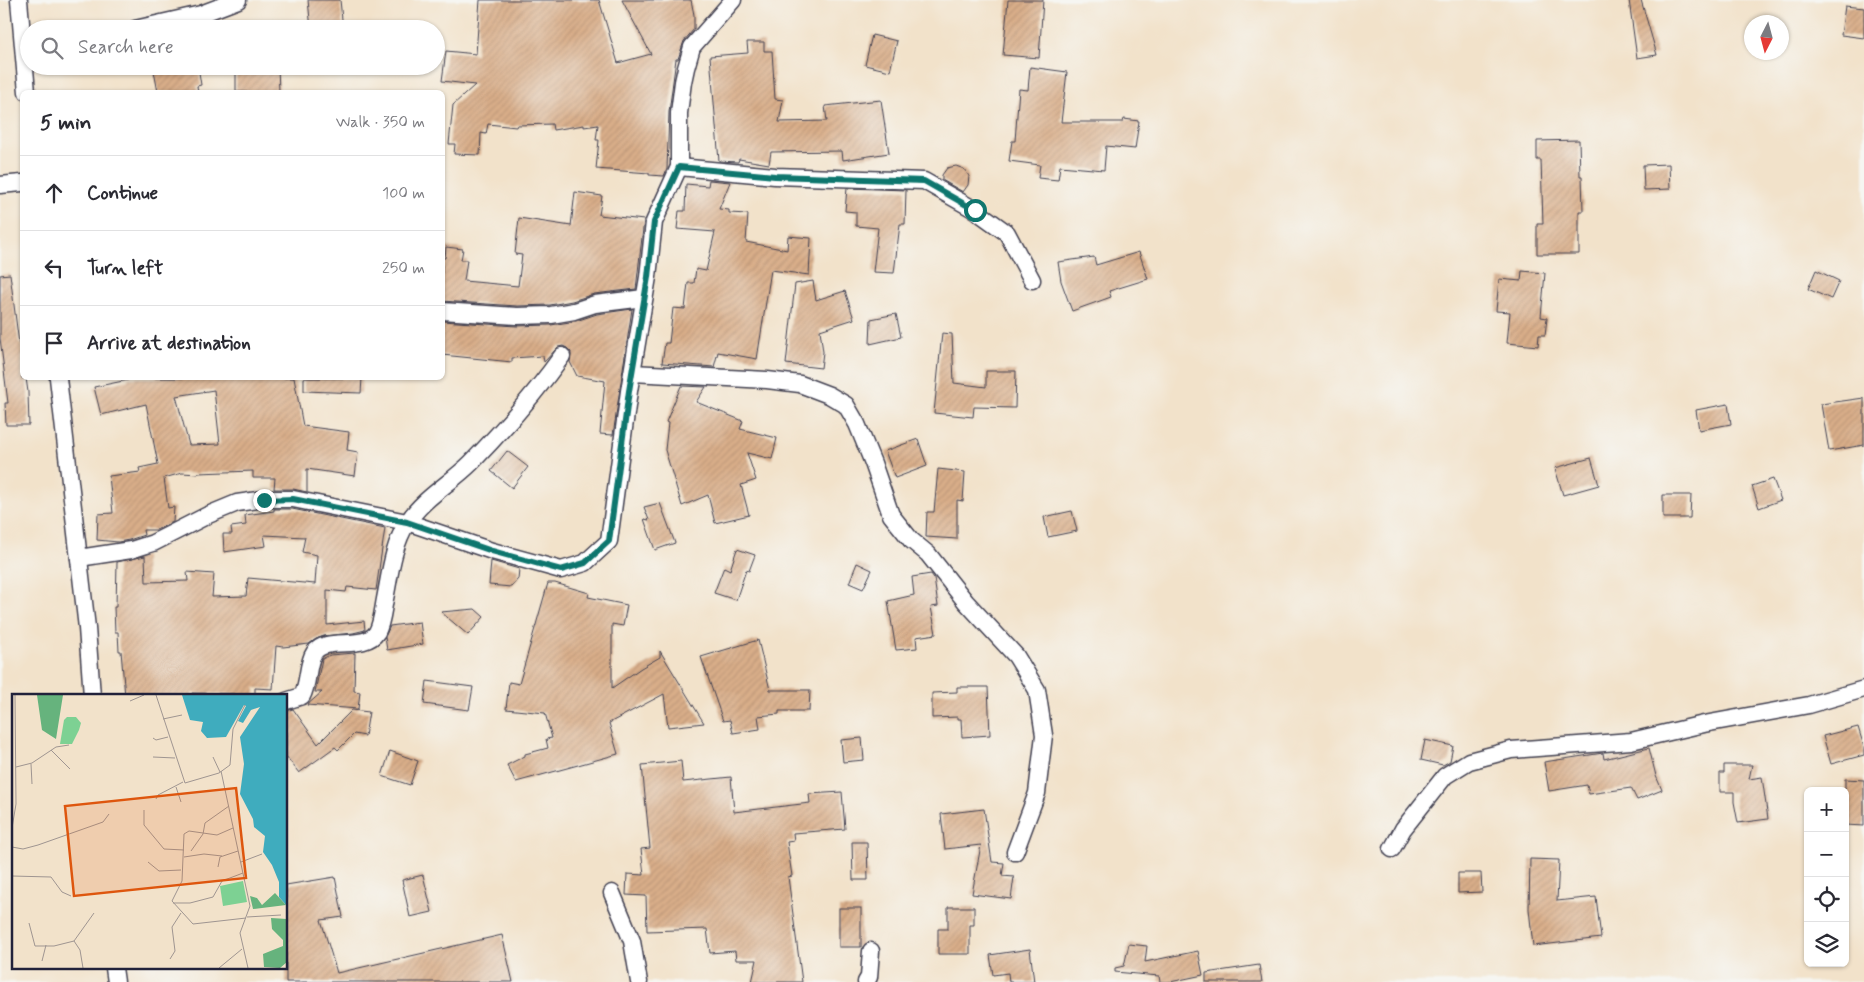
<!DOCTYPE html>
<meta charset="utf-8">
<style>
body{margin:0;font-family:Mynerve,sans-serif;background:#f7f7f7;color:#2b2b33}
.controls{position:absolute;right:15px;bottom:15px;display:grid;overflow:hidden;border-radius:8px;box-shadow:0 1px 4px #0004}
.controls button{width:45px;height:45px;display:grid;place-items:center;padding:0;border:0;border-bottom:1px solid #e1e1e2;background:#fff;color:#2b2b33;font:25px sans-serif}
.compass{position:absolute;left:1744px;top:15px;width:45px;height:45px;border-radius:50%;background:#fff;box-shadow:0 1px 4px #0004;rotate:186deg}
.stop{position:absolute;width:15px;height:15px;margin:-11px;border:4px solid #0f766e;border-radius:50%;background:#fff}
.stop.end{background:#0f766e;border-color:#fff;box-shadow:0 1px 5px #0008}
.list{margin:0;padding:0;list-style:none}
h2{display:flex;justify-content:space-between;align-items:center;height:65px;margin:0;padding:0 20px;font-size:21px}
h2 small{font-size:16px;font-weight:400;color:#7c7c81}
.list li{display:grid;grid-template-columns:32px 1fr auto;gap:15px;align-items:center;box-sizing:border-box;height:75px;padding:0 20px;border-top:1px solid #e1e1e2}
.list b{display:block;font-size:19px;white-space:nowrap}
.list em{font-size:16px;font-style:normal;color:#7c7c81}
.icon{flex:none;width:28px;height:28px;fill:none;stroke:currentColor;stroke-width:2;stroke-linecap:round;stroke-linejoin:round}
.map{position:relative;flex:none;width:1864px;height:982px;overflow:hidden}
.search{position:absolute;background:#fff;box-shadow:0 1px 4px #0004;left:20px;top:20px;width:425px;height:55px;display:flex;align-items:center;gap:12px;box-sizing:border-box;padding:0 18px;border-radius:28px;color:#7c7c81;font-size:19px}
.panel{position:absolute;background:#fff;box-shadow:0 1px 4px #0004;left:20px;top:90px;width:425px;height:290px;border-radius:8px}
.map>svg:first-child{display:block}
.building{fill:url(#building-hatch);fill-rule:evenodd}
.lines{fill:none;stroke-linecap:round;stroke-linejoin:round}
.street-casing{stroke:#413f50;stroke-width:19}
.street{stroke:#fff;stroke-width:16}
.route{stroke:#0f766e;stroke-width:6}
.inset-road{fill:none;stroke:#9f9591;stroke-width:1}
.view{fill:#de560e;fill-opacity:0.15;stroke:#de560e;stroke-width:2.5}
.inset-edge{fill:none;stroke:#22223b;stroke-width:2.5}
</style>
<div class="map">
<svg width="1864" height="982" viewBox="0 0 1864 982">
<defs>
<pattern id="building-hatch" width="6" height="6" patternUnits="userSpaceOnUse" patternTransform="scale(1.25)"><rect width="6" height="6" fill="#d9ae89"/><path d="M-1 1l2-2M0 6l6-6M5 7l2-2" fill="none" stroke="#ba9577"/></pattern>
</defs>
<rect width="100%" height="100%" fill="#f6f6f2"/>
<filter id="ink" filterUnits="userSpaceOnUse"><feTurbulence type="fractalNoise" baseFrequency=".02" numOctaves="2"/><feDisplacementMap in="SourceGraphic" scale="10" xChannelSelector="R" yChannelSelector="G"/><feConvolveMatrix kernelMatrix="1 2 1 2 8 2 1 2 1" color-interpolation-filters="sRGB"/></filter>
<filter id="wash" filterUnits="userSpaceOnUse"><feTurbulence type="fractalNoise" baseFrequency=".0096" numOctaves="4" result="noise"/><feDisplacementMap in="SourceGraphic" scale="20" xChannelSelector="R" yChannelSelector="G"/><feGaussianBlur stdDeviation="1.12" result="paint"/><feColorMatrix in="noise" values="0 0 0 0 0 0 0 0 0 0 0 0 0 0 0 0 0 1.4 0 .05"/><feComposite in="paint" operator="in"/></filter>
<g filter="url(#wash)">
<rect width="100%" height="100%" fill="#f2e2ca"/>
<g id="blocks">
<g class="building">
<path d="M308 0H340L343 29H311Z"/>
<path d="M480 0H599L618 63 651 54 622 0H691L694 15V29L684 41 678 59H676L669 112 667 169 664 176 649 175V173L596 169 599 140H596L598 125 584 127V125L553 130 552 124 517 125 516 127 488 124 486 134 481 133 480 155 454 154 455 144H449L453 105 475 85 442 81 446 51 476 54Z"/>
<path d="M1008 0H1043L1039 58 1003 55Z"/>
<path d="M1629 0H1641L1657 55 1637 58Z"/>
<path d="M1845 6 1864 8V38L1841 35Z"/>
<path d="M872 35 897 41 890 71 865 65Z"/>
<path d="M747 42H764V51H772L775 99 783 100 779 122 827 121 825 106 881 100 889 153 843 160 842 151 771 152 769 164 739 159 738 162 719 161 710 56 748 53Z"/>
<path d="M153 66H198L201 85 197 86 198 92H158Z"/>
<path d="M236 66H278L279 92H236Z"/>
<path d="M1030 67 1067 72 1061 122H1123L1124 119 1139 121 1135 149 1106 146 1104 170 1060 166 1058 180 1038 178 1040 165 1009 161 1012 141H1015L1019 89 1028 90Z"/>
<path d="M1579 140 1580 176H1582L1583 211H1579V254H1537V224H1543L1541 160H1537V141Z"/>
<path d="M1669 164 1670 189 1644 190 1643 165Z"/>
<path d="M956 166 964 169 969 176 968 185 963 192 942 180V175L947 168Z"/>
<path d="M709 180 730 182 719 209 729 210V213L748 214 746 242 787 250 788 236 811 238 809 275 771 270 757 359 718 352 714 367 662 363 665 343H669L673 308 685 309 688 283H694L696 269 706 271 715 232 677 229 679 211H685L686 184 708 186Z"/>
<path d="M847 188 906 190 905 224H900L894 273 873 272 878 228 856 226V212L845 211Z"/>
<path d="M575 192 602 196 599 215 644 220 636 289 594 294 572 301 550 305 517 306 442 301V258H445L446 247 463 249 461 260H467L464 281 518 286 522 255 515 254 519 218 571 226Z"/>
<path d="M1139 252 1148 279 1109 291 1111 297 1072 311 1061 281 1058 262 1094 257 1096 265Z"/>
<path d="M1816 270 1839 281 1831 299 1808 289Z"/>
<path d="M1522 271 1545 273 1541 317 1547 318 1545 335H1539L1538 346 1507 343 1510 312 1496 311 1499 279 1521 281Z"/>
<path d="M10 274 19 344 21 343 22 352V378H26L28 392 29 425H6L5 403H8L0 338V275Z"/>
<path d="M813 281 816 300 845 291 854 319 820 330 823 352 821 368 786 364 795 284Z"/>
<path d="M632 309 613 435 600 434 605 381 577 376 570 362 571 352 567 348 563 346 558 347 544 362 543 356 512 358V362L442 355V321L516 326 551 325 576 321 597 314Z"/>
<path d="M896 314 901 337 870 344 871 319Z"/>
<path d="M942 333 952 334 954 383 986 387V371H1016L1015 408 974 407 973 417 934 413Z"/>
<path d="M128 378H294L303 426 349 432 347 450 358 452 355 476 307 469V492L293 489H274L275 478H253V471L198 473V474L182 473 164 478 168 508 174 507 173 522 156 530H143L144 535 129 540 118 542 97 540 98 514 113 513 109 476 140 472 139 468 158 464 146 404 101 415 94 387 128 380ZM214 390 220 444 189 445 176 396Z"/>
<path d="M304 378H362L361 393 304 391Z"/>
<path d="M681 386 706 387 696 402 743 421 740 429 777 438 772 459 747 453 756 480 741 485 749 515 715 523 708 495 682 506 665 450 668 423 666 422Z"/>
<path d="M1864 398V445L1829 451 1821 404Z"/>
<path d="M1728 404 1731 424 1699 430 1696 410Z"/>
<path d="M918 439 927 466 895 478 885 451Z"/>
<path d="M507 451 528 467 512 488 491 471Z"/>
<path d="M1591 458 1599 485 1563 495 1555 468Z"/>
<path d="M938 469 965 472 963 501 957 500V539L926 537 927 512H934Z"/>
<path d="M1773 479 1781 500 1759 508 1752 486Z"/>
<path d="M1663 495H1691L1690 518H1663Z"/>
<path d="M660 503 675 543 655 550 644 519 649 520 644 507Z"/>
<path d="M274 509H292L385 528 376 590 347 587 346 592 327 590V625L364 621 365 630 353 633 324 636 316 639 309 644 283 647 276 646 273 689 255 688V696H234V694L192 693V696H125L121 651H119L118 632H115L114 607H116L117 562 145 556 146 582 188 581 187 572 214 574 212 597 246 596 248 578 315 584 317 555 302 552 305 537 264 535 266 546 224 552 223 534H232L231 527 246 525 245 515 274 511Z"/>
<path d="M1072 511 1077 531 1048 537 1044 517Z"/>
<path d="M737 549 755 555 749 571 746 570 736 600 714 593 724 567 730 570Z"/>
<path d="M491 561 519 569 518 579 511 587 489 585Z"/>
<path d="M857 563 872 570 863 589 849 583Z"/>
<path d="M931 574 934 578 938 606 931 607 936 634 916 637 917 648 896 650 888 601 914 595 912 577Z"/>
<path d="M548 583H555L589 593 588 597 627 605 623 626 612 624V688L641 668 660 657V651L704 723 668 727 664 694 609 723 618 754 516 782 507 765 525 756V754L548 748 546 739 552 738 545 713 506 709 509 682 519 684Z"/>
<path d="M475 609 484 617 468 635 441 612Z"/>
<path d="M420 622 423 644 387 650 385 637 390 626Z"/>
<path d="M758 640 770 690H810L809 711H779V714L758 716 760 729 733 733 730 720 723 721 701 657Z"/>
<path d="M355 653 354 691 360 692 358 709 307 705 322 692H315L322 659 330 655Z"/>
<path d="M427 681 473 687 469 710 424 704Z"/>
<path d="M957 687H988L990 735 962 737 961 719H958V717L932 718V693L957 692Z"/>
<path d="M293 709 318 744 352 710 369 712 365 736 354 734 338 750 335 747 299 773 286 756V711Z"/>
<path d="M1858 727 1864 747V755L1831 764 1823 736Z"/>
<path d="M862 738 864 760 843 762 841 740Z"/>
<path d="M1425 740 1453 746 1450 761 1443 765 1421 760Z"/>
<path d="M1649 748 1656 776 1662 790 1637 800 1631 788 1589 794 1587 785 1549 791 1544 762 1603 753 1604 759Z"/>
<path d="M390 751 418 761 410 785 382 776Z"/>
<path d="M681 761 683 782 731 777 734 812 810 803 809 794 842 792 845 829 793 833 794 841 787 842 792 876 788 877 802 982H752L757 960H736L735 951 710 953 707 929 647 931 646 896 626 895 627 874 644 875 641 849 650 848 642 765Z"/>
<path d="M1724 765H1752L1749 779 1762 777 1768 819 1738 823 1734 802V792H1720V773H1724Z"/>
<path d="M1845 779 1864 780V826L1845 825Z"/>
<path d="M984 809 992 862 1004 863 1002 876 1014 877 1011 899 972 894 981 845 945 849 941 814Z"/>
<path d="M852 842H867L868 880H853Z"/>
<path d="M1530 859 1559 860 1557 901 1596 897 1601 938 1533 946 1529 909Z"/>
<path d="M1458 873H1481L1482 892 1458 893Z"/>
<path d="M423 875 432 912 410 917 402 880Z"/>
<path d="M335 877 343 917 321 920 337 973 502 935 513 982H286V885Z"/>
<path d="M948 907H974V925H970V954H938V929H948Z"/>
<rect x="839" y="908" width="22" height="39"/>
<path d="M1129 944 1147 946 1145 962 1198 951 1203 975 1170 982H1160L1159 976 1115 972V968L1124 966Z"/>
<path d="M1030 949 1034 982H1009L1008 973 993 975 990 955Z"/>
<path d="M1259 965 1262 982H1206V973Z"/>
</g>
</g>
</g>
<g filter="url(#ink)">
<use href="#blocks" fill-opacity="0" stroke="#413f50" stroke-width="1"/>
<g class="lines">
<g class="street-casing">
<g id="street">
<path d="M19 0 27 92"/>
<path d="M135 29 201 14 238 0"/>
<path d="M679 167 775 176 924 181 975 210 1007 233 1032 280"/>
<path d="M0 185 22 183"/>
<path d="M442 311 517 316 551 315 574 311 595 304 644 298"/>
<path d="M632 373 767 380 800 384 829 395 846 405 857 424 873 463 891 515 911 540 928 554 966 602 1016 656 1037 690 1044 735 1037 793 1015 852"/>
<path d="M58 378 87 628 92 696"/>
<path d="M79 558 131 550 153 543 208 515 237 503 264 499H293L407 522 492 551 561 570 585 563 609 541 629 391 648 277 654 222 679 167V113L683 82 686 68 692 47 733 0"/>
<path d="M286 701 302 696C309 683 307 663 314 653 326 635 364 652 377 632 382 623 383 609 385 599 390 574 393 545 407 523 423 498 451 483 471 463 504 429 535 394 562 356"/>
<path d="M1392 849 1403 829 1445 776 1469 761 1511 750 1631 741 1704 724 1809 705 1864 689"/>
<path d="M612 893 632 941 639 982"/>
<path d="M114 968 116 982"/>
<path d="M866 982 869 977 871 951"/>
</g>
</g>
<use href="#street" class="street"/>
</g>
</g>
<g class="lines" filter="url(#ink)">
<path class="route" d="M264 500 293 499 407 522 492 551 561 570 585 563 609 541 629 391 648 277 654 222 679 167 775 176 924 181 975 210"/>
</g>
<g transform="translate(12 694)">
<rect width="275" height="275" fill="#f2e2ca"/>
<path d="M55 23H64L69 29 67 36 60 50H48L52 26Z" fill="#7dd193"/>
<path d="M25 1H51L44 45 30 36ZM263 199 274 211 241 215 238 202 245 204 250 211ZM259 224 275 225V268L268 274 252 273 251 260 271 252V246L260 235Z" fill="#66b37d"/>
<path d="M231 187 235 208 211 212 208 192Z" fill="#7dd193"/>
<path d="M170 1H275V212L267 203V188L260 171 251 158 253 142 242 133 241 125 228 100 232 70 228 43 248 13 239 16 231 29 226 27 234 12 232 11 214 43 195 44 189 37 191 28 178 26Z" fill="#3facbe"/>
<path class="inset-road" d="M144 1 173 89 207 79 218 71 221 35 233 11M118 7 132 1M151 25 170 21M141 44 144 46 156 43M39 56 58 75M141 63 163 64M201 63 208 78M19 70 20 90M4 73 20 69 44 53 57 51M209 77 238 212 228 239 236 274M164 93 169 108M144 105 146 101 171 88M132 116V131L152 155 172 156M0 134 4 110 3 1M221 134 205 141 177 137 172 140 170 187 160 207 181 230 234 224M0 153 11 155 26 151 91 128 97 120M179 157 191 140 193 129 217 112M172 163 192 160 210 162M136 168 147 177 169 176M229 168 250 160M206 173 208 163 226 157M0 182 39 183 50 198 59 202M161 209H178L201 203 210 187 231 179M235 223 269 221M17 229 23 252H42L62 247 82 219M62 247 68 256 71 274M158 265 163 257 160 233 169 219M30 267 34 251M207 274 230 255"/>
<path class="view" d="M224 94 234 184 62 202 53 112Z"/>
<rect width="275" height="275" class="inset-edge"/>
</g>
</svg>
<div class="controls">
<button>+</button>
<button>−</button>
<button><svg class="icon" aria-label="locate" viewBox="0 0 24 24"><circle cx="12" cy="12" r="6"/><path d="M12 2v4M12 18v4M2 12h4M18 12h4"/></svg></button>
<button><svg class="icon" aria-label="layers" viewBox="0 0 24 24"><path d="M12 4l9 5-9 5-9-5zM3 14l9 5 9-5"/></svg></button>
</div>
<svg class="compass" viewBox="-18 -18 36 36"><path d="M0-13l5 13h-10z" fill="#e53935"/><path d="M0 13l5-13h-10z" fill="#7c7c81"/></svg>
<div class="stop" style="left:975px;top:210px"></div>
<div class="stop end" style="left:264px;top:500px"></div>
<div class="search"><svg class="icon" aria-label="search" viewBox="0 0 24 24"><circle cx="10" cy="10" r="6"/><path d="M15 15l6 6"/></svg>Search here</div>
<section class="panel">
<h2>5 min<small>Walk · 350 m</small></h2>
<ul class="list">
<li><svg class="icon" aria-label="ahead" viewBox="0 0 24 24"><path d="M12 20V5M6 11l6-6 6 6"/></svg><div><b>Continue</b></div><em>100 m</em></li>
<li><svg class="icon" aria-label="left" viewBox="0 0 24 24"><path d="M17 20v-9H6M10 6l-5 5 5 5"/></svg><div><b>Turn left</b></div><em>250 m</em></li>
<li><svg class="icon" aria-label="arrive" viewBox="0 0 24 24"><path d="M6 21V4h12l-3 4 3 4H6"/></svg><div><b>Arrive at destination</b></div></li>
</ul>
</section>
</div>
